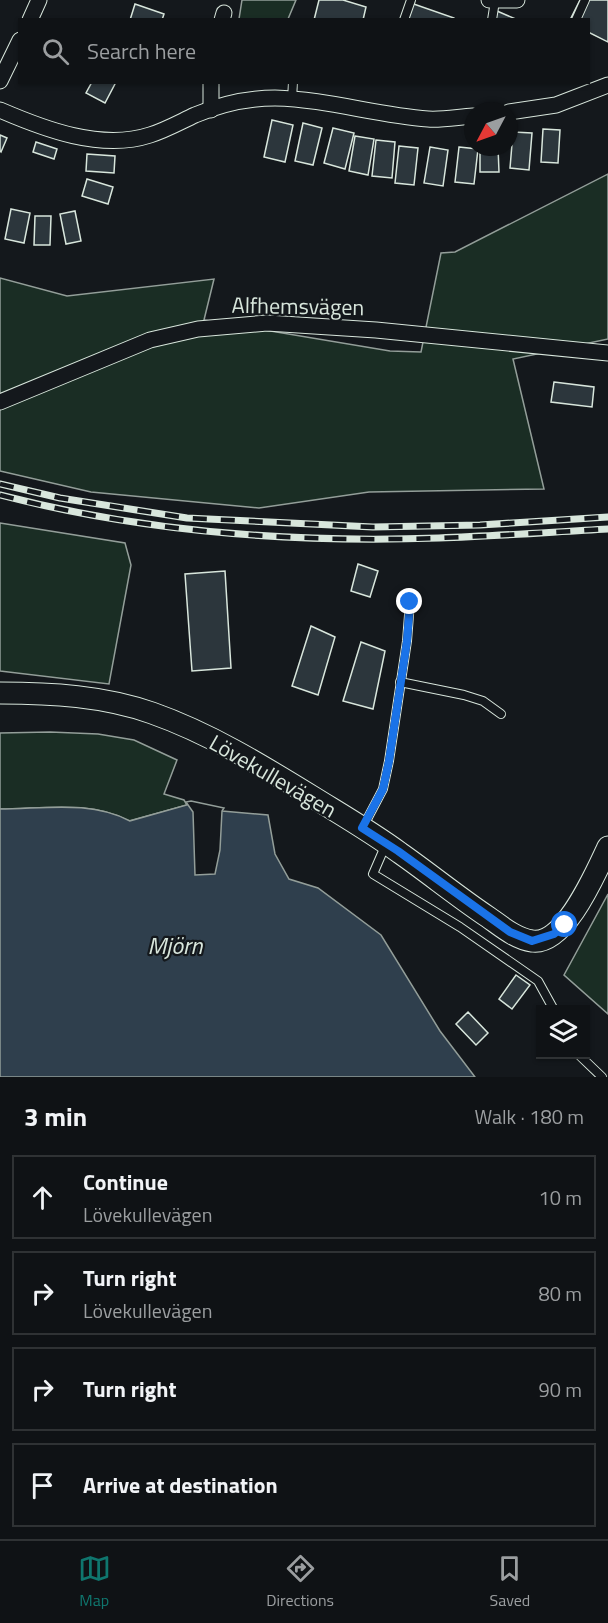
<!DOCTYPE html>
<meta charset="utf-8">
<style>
body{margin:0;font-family:"Titillium Web",sans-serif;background:#1d2022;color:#f1f3f6}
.controls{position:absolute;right:18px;bottom:18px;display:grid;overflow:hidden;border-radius:0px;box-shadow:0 2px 4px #0004}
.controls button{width:54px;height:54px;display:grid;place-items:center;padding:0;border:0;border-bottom:2px solid #2f3234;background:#0f1215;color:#f1f3f6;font:30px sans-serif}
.compass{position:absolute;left:464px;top:102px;width:54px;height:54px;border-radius:50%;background:#0f1215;box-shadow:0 2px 4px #0004;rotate:229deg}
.stop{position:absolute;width:18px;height:18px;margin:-14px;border:4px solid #1a73e8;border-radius:50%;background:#fff}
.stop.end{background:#1a73e8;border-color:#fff;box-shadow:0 2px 6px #0008}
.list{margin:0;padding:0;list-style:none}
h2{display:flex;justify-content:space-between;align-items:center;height:78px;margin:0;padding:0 24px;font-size:26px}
h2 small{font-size:20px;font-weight:400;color:#9b9ea0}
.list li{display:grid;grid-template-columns:39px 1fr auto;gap:18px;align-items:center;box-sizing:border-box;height:84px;margin:0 12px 12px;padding:0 12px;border:2px solid #2f3234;border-radius:0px}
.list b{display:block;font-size:22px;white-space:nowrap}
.list p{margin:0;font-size:20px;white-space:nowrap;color:#9b9ea0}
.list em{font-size:20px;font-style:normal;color:#9b9ea0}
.icon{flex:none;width:33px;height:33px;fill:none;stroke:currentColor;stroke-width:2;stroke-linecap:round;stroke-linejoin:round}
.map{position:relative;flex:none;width:608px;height:1077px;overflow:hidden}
.search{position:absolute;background:#0f1215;box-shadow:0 2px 4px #0004;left:18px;right:18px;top:18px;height:66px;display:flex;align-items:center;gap:15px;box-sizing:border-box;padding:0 21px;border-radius:0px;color:#9b9ea0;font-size:22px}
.sheet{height:462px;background:#0f1215}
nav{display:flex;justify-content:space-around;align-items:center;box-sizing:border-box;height:84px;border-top:2px solid #2f3234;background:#0f1215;font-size:16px;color:#9b9ea0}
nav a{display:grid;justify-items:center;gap:3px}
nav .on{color:#0f766e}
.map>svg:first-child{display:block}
.green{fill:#1a2d24;stroke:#939e99;stroke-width:1.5}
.water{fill:#2f3f4d;stroke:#939e99;stroke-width:1.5}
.pier{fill:#14181c;stroke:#939e99;stroke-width:1.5}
.building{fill:#2c363c;stroke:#d8e6dc;stroke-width:1.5}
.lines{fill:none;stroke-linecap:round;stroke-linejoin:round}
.lane-casing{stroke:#d8e6dc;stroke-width:10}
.street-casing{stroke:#d8e6dc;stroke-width:17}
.secondary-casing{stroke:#d8e6dc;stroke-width:23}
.lane{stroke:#14181c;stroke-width:8}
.street{stroke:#14181c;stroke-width:15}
.secondary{stroke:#14181c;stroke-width:21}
.rail-casing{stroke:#d8e6dc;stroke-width:7}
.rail{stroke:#14181c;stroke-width:4.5;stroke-dasharray:14;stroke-linecap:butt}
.route{stroke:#1a73e8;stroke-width:8}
.labels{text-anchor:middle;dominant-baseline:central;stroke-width:4.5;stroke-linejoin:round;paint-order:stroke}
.street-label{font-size:22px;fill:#d8e6dc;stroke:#14181c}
.water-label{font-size:24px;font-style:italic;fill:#d8e6dc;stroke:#14181c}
</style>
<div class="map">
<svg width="608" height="1077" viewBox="0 0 608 1077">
<rect width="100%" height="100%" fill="#14181c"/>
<g class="green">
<path d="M242 0H296L288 19H239Z"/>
<path d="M608 174V339L513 359 544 489 369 492 259 508 91 492 0 471V278L67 296 214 279 204 320 390 351 421 352 441 253 455 252Z"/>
<path d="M0 523 125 543 131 565 109 684 0 671Z"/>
<path d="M50 732 98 734 134 740 177 760 164 794 184 800 187 805 129 821C90 800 43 809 0 809V733Z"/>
<path d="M608 894V1014L564 975Z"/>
</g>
<path class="water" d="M190 804 222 811 268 815 275 854 289 879 318 888 381 935 440 1031 475 1077H0V809C43 809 90 800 130 821Z"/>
<path class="pier" d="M191 801 224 808 222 811 220 850 215 874 195 875 193 812 186 802Z"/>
<g class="building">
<path d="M319 0H343L366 7 363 20H314Z"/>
<path d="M580 0H608V42L588 32V20H570Z"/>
<path d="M408 2 454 18V20H402Z"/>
<path d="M135 4 164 14 162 20H130Z"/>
<path d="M497 11 518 20H494Z"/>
<path d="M92 82H116L105 103 86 93Z"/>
<path d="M272 120 293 125 285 162 264 157Z"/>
<path d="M303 123 322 128 313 165 295 161Z"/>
<path d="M333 128 354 133 345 169 324 163Z"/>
<path d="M543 129 560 130 558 163 541 162Z"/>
<path d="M513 132 532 133 529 170 510 168Z"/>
<path d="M0 135 7 138 1 152 0 151Z"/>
<path d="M355 136 374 139 368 175 349 171Z"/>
<path d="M376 140 395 142 392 178 372 176Z"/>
<path d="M36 142 57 149 54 159 33 152Z"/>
<path d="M399 146 418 148 414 185 395 183Z"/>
<path d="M430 147 448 150 443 186 424 183Z"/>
<path d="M459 147 478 149 474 184 455 182Z"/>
<path d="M480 147H498L499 172H480Z"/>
<path d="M87 154 115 156 114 173 86 171Z"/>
<path d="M87 179 113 187 108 204 82 196Z"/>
<path d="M11 209 30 213 24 243 5 239Z"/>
<path d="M75 211 81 241 66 244 60 214Z"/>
<path d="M35 216H51L50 245H34Z"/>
<path d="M554 382 594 387 592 407 551 402Z"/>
<path d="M358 564 378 571 370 597 351 591Z"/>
<path d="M225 571 231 668 192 671 185 574Z"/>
<path d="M311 626 335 637 318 695 292 686Z"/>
<path d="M361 642 385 651 373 709 343 701Z"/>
<path d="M516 975 530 985 512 1009 499 999Z"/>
<path d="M468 1012 488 1033 476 1045 456 1024Z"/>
</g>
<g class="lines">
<g class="lane-casing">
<g id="lane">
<path d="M404 20 411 0"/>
<path d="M492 20 495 1"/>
<path d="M576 20 585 0"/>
<path d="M292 99 293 82"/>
<path d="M400 682 464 695 483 701 501 714"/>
<path d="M363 827 383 789 389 761 407 641 410 602"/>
<path d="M386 844 373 874 460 927 538 981 554 1010"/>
<path d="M578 1054 602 1077"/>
</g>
</g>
<g class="street-casing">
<g id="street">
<path d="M489 0H517"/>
<path d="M30 20 39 0"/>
<path d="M222 20 224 13"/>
<path d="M0 81 20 40"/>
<path d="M0 110C44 129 101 151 150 135 166 130 180 122 195 115 221 104 246 98 275 98 326 99 376 115 428 119 442 120 458 117 473 116"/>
<path d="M211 110V82"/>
<path d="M509 112 556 105 608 85"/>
<path d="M0 402 150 340 198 329 267 323 376 330 608 353"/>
</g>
</g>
<g class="secondary-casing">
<path id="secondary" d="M0 693C51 693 104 696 152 713 209 733 261 765 313 797 342 815 373 833 400 853 430 874 458 897 488 917 501 926 516 939 532 941 565 946 596 872 608 847"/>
</g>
<use href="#lane" class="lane"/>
<use href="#street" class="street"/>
<use href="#secondary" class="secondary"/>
<g class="rail-casing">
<g id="rail">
<path d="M0 484 60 498 187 518 373 527 480 525 608 517"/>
<path d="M0 495C143 532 292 543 439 538 496 536 552 532 608 529"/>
</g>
</g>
<use href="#rail" class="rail"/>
</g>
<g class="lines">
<path class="route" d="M410 602 407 641 389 761 383 789 362 828 398 851 510 932 532 941 554 934 565 925"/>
</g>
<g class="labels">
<g class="street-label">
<text transform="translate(298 306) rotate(1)">Alfhemsvägen</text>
<text transform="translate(273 776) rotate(30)">Lövekullevägen</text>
</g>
<g class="water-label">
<text x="175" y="945">Mjörn</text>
</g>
</g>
</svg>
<div class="controls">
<button><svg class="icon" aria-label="layers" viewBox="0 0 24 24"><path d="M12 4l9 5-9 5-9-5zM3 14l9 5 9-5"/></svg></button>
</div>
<svg class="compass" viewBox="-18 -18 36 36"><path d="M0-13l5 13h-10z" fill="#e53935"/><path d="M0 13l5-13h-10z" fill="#9b9ea0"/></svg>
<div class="stop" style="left:565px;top:925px"></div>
<div class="stop end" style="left:410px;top:602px"></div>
<div class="search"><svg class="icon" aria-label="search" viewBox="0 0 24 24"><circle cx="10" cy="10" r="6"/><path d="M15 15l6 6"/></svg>Search here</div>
</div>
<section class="sheet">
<h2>3 min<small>Walk · 180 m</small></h2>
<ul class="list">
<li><svg class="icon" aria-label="ahead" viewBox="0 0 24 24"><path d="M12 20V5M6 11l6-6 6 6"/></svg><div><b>Continue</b><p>Lövekullevägen</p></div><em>10 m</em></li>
<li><svg class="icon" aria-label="right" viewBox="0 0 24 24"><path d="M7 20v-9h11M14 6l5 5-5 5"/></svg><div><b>Turn right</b><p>Lövekullevägen</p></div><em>80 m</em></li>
<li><svg class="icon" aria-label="right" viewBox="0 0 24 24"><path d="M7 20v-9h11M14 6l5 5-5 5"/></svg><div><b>Turn right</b></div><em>90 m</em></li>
<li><svg class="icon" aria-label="arrive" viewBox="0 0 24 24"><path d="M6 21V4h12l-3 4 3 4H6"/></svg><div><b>Arrive at destination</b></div></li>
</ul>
</section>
<nav>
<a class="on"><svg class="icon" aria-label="map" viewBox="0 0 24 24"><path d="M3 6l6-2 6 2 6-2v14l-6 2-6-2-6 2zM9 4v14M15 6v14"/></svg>Map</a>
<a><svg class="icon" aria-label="directions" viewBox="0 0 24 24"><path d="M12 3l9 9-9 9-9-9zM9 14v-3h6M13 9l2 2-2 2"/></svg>Directions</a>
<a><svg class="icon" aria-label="saved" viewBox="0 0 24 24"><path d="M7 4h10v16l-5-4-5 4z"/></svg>Saved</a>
</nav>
